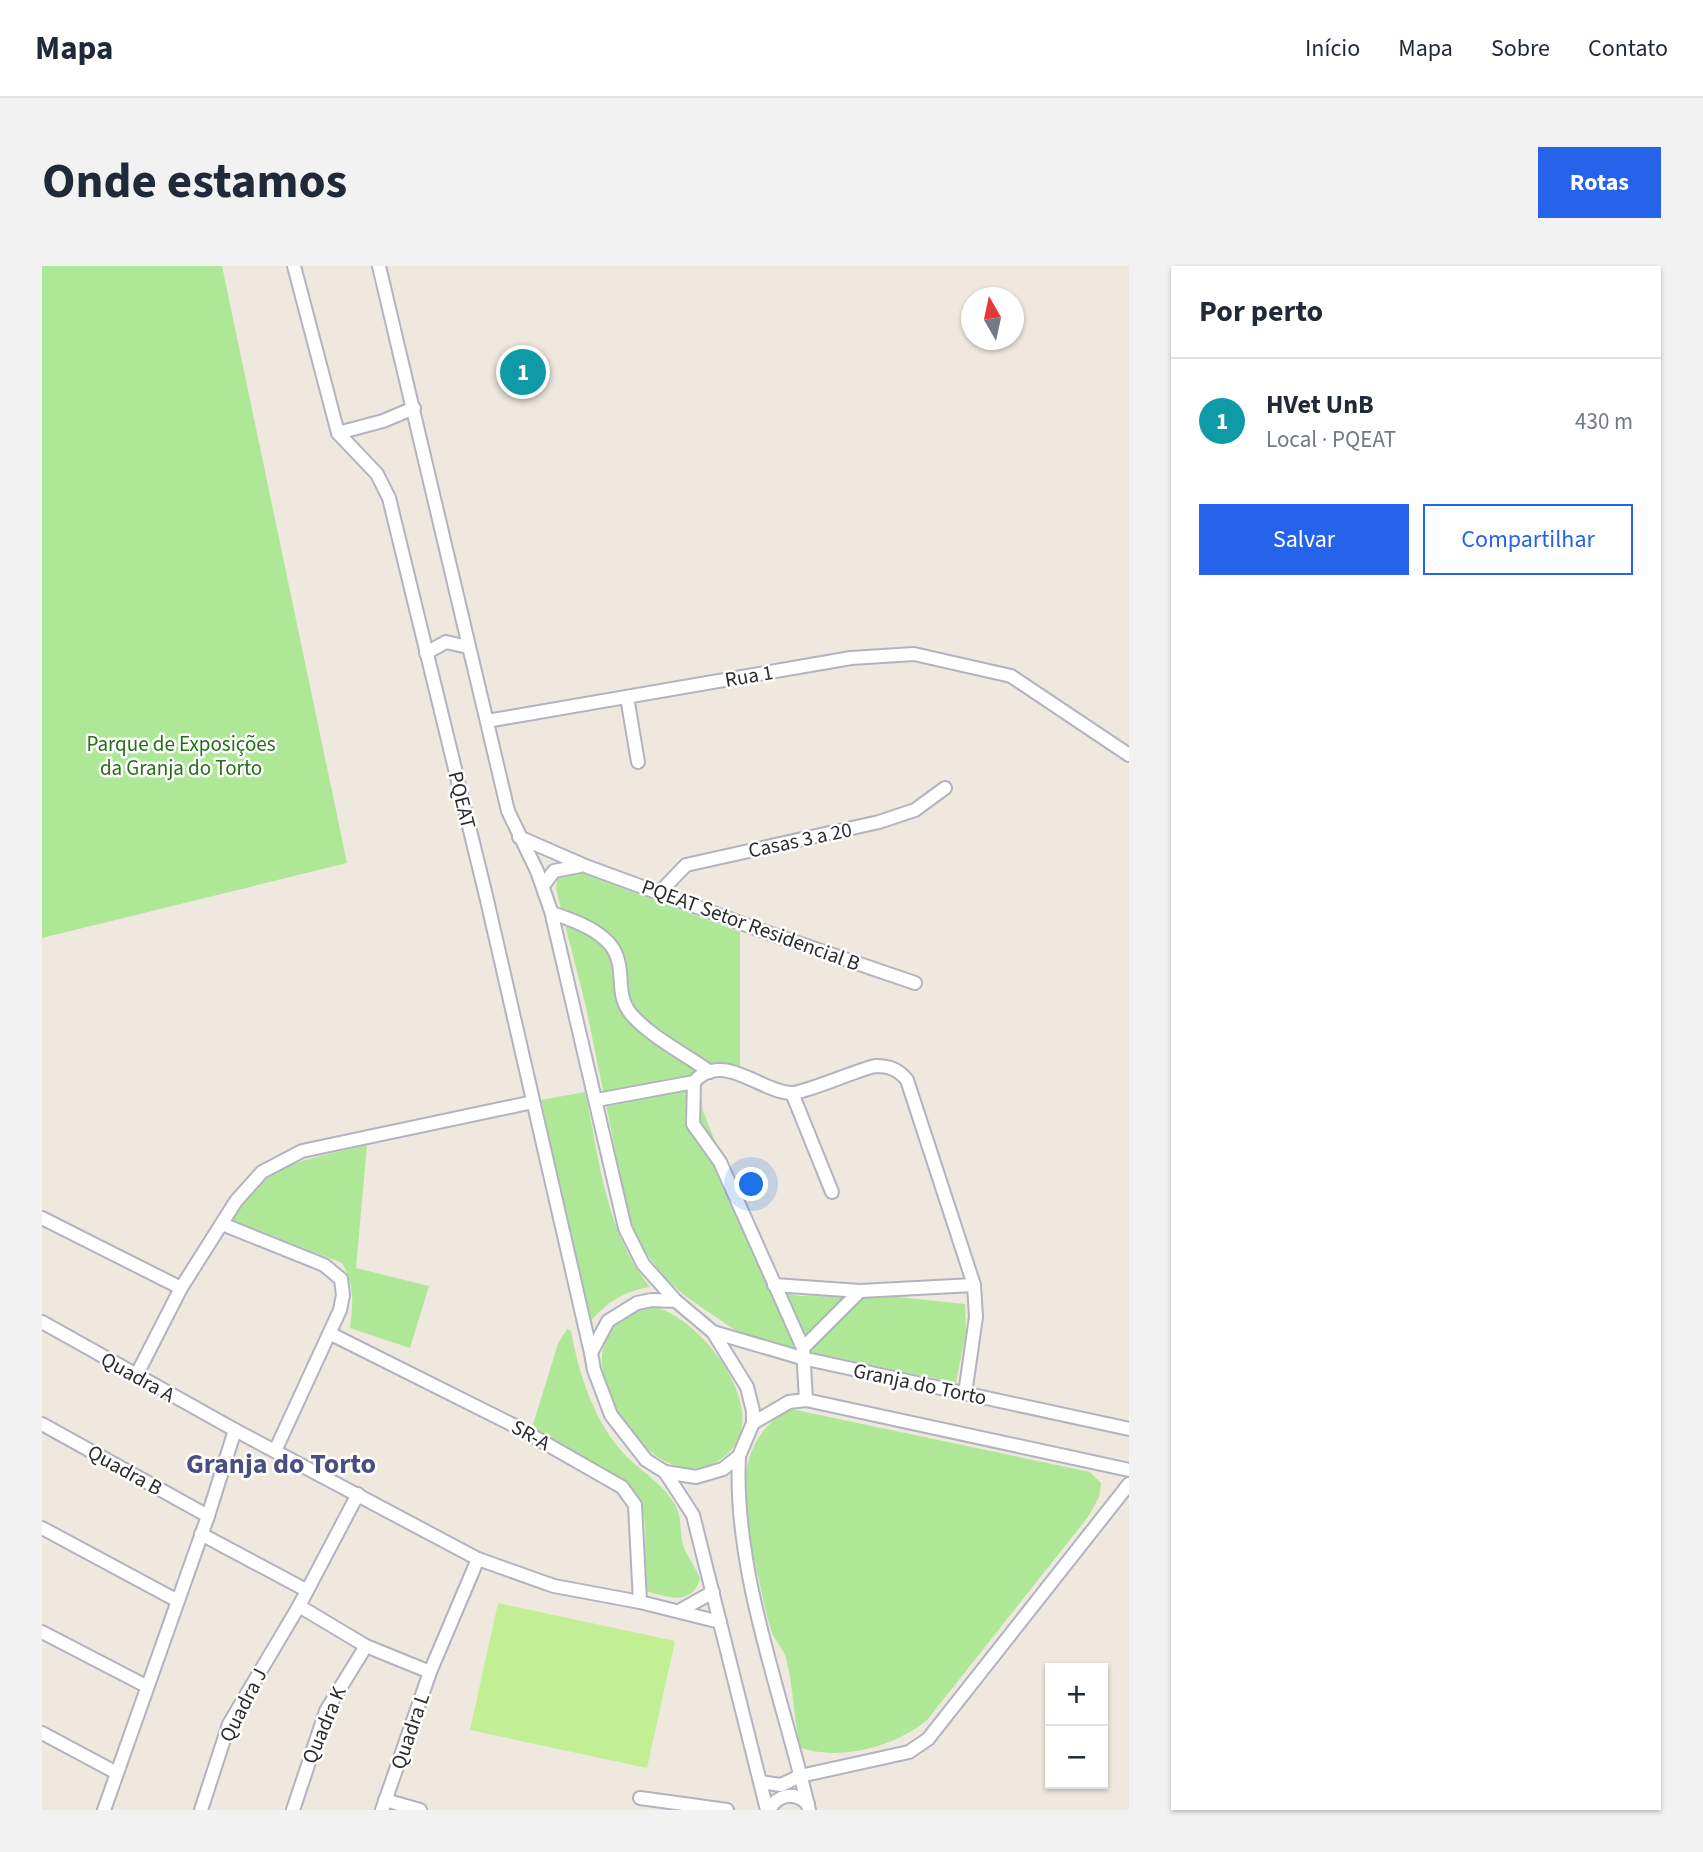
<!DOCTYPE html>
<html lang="pt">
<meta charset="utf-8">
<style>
body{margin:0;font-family:"Source Sans 3",sans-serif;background:#f2f2f3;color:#1f2937}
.controls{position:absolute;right:21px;bottom:21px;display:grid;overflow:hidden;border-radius:0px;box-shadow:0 2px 5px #0004}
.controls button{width:63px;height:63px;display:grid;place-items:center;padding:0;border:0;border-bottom:2px solid #e0e1e3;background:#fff;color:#1f2937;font:35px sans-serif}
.compass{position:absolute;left:919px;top:21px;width:63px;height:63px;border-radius:50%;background:#fff;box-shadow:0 2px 5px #0004;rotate:351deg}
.you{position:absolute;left:710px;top:919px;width:24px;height:24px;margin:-18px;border:5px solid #fff;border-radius:50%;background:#1a73e8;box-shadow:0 0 0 10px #1a73e833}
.badge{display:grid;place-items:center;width:46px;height:46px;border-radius:50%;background:#2563eb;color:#fff;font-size:23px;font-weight:700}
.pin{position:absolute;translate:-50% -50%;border:4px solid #fff;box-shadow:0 2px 7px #0006}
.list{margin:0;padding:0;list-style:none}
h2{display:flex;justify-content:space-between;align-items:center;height:91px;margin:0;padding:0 28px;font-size:30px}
h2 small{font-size:23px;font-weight:400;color:#747a83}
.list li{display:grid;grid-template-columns:46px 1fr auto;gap:21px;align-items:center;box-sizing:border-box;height:126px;padding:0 28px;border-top:2px solid #e0e1e3}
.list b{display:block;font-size:26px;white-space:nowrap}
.list p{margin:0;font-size:23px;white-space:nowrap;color:#747a83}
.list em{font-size:23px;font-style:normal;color:#747a83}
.actions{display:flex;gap:14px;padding:21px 28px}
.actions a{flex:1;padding:16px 0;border:2px solid #2563eb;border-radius:0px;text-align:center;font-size:24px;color:#2563eb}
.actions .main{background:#2563eb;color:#fff}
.map{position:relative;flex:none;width:1087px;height:1544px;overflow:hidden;border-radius:0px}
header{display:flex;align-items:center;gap:42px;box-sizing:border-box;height:98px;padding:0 35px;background:#fff;border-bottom:2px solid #e0e1e3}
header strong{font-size:33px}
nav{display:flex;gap:38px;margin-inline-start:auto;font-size:24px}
.intro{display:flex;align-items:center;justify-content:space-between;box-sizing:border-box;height:168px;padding:0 42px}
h1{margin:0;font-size:49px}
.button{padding:18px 32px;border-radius:0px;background:#2563eb;color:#fff;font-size:24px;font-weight:700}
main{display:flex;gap:42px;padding:0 42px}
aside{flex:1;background:#fff;border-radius:0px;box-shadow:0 2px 5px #0004}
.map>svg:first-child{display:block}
.green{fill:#aee897}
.pitch{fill:#c2ef93}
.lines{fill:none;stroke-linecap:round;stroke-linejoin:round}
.minor-casing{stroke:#b2b3c0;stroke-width:16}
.minor{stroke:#fff;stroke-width:12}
.labels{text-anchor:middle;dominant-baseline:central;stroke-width:5;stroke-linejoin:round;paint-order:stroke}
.street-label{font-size:21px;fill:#2c2c2c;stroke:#fff}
.park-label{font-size:21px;fill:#236f16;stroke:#fff}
.district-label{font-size:28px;font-weight:bold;fill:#494f80;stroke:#fff}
</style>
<header>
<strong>Mapa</strong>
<nav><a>Início</a><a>Mapa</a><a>Sobre</a><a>Contato</a></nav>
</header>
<div class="intro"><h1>Onde estamos</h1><a class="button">Rotas</a></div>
<main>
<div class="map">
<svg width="1087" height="1544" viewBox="0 0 1087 1544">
<rect width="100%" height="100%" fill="#eee8de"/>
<g class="green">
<path d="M0 0H180L305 597 0 672Z"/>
<path d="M534 605 698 666V812L684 806 656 816 661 845 733 1025 757 1030 856 1031 923 1038 924 1066 914 1117 732 1078 693 1064 643 1030 622 1011 604 987 588 957 544 741 514 623 516 609Z"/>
<path d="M543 826C558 894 563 966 608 1021 581 1025 562 1038 546 1059L499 834Z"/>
<path d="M325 879 314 1002 387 1020 368 1082 308 1062C311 1037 313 1019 300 997L191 954C225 893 263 895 325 879Z"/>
<path d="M607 1040C654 1045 729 1140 689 1184 617 1263 491 1064 607 1040Z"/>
<path d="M525 1063 529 1065C537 1109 553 1159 586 1192 602 1207 620 1218 632 1237 641 1251 637 1265 641 1279 645 1291 654 1301 658 1313 649 1342 623 1330 601 1324 601 1292 611 1245 589 1220L493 1164 491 1158 516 1078Z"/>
<path d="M749 1143 1048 1206 1059 1217 1057 1231 1046 1251 885 1454C852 1481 800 1495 759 1482 751 1453 752 1422 744 1392 741 1382 732 1374 729 1364 723 1346 720 1325 715 1306 702 1249 685 1176 749 1143Z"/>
</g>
<path class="pitch" d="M456 1337 633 1375 605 1502 428 1464Z"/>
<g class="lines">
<g class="minor-casing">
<g id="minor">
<path d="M252 0 296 167 335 208 347 232 445 634 549 1087"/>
<path d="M337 0 466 545 495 605 509 645 583 962 601 998 634 1035"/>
<path d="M296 167 341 155 372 142"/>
<path d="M384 387 404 376 426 381"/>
<path d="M585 431 596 496"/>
<path d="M445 455 809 392 872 388 969 410 1087 489"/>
<path d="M477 571 546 601 715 663 873 717"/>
<path d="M501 620 512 605 538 600"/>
<path d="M617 627 644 599 837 556 873 544 903 522"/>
<path d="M510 647C531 654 567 666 575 691 582 710 574 730 589 748 610 772 642 787 668 806"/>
<path d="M652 816 651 858 678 896 761 1082 764 1134"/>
<path d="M750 827 790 926"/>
<path d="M555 834 652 816C680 784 719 826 749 827 760 828 815 804 833 800 847 800 856 803 865 814L932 1019 934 1051 923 1128"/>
<path d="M0 952 139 1022"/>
<path d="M180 958 282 999 299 1013 301 1029 298 1044 233 1185"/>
<path d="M732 1019 818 1025 932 1019"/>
<path d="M0 1056 193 1164 436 1293 512 1320 598 1336 678 1356"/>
<path d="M671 1066 760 1092 1087 1163"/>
<path d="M289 1068 473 1160 580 1221 593 1239 598 1336"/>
<path d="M761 1082 818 1025"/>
<path d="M94 1110 139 1022 194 935 220 906 260 885 491 836"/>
<path d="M711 1157 747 1136 764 1134 1087 1204"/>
<path d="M0 1158 166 1250"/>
<path d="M697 1190C691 1306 741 1431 767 1544"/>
<path d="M623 1206 654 1211 681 1203 697 1190 711 1157V1145L705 1121 671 1066 634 1035 610 1034 595 1037 566 1055 549 1087 552 1104 569 1149 604 1194 623 1206 651 1249 725 1544"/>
<path d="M0 1262 134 1334"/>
<path d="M159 1268 264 1324"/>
<path d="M257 1340 324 1380 388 1406"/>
<path d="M637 1345 671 1326"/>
<path d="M0 1366 104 1420"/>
<path d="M0 1467 73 1506"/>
<path d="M718 1516 739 1519 758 1510 867 1486 886 1473 1087 1218"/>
<path d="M598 1532 685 1544"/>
<path d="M343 1534 378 1544"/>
<path d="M62 1544 166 1250 193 1164"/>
<path d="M159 1544 187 1458 257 1340 316 1228"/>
<path d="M251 1544 284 1445 324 1380"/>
<path d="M340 1544 388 1406 436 1293"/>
<path d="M727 1544C736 1528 752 1525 766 1538"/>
</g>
</g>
<use href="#minor" class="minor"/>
</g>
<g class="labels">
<g class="street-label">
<text transform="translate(707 410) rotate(-10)">Rua 1</text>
<text transform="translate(420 534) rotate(76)">PQEAT</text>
<text transform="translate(758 574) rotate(-12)">Casas 3 a 20</text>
<text transform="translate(709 659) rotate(20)">PQEAT Setor Residencial B</text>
<text transform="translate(96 1111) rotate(29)">Quadra A</text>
<text transform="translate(878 1118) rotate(12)">Granja do Torto</text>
<text transform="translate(489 1169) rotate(29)">SR-A</text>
<text transform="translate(83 1204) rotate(29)">Quadra B</text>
<text transform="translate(201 1439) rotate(-63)">Quadra J</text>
<text transform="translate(282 1459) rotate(-67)">Quadra K</text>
<text transform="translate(368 1465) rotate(-71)">Quadra L</text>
</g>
<g class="park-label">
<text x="139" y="478">Parque de Exposições<tspan x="139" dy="24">da Granja do Torto</tspan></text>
</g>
<g class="district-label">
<text x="239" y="1198">Granja do Torto</text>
</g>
</g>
</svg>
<div class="controls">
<button>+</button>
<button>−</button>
</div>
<svg class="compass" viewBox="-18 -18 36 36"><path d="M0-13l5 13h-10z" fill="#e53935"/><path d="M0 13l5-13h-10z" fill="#747a83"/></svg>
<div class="you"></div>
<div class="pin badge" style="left:481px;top:106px;background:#0f9aa8">1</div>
</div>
<aside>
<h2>Por perto<small></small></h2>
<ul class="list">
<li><span class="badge" style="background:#0f9aa8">1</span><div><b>HVet UnB</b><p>Local · PQEAT</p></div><em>430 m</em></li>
</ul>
<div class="actions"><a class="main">Salvar</a><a>Compartilhar</a></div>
</aside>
</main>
